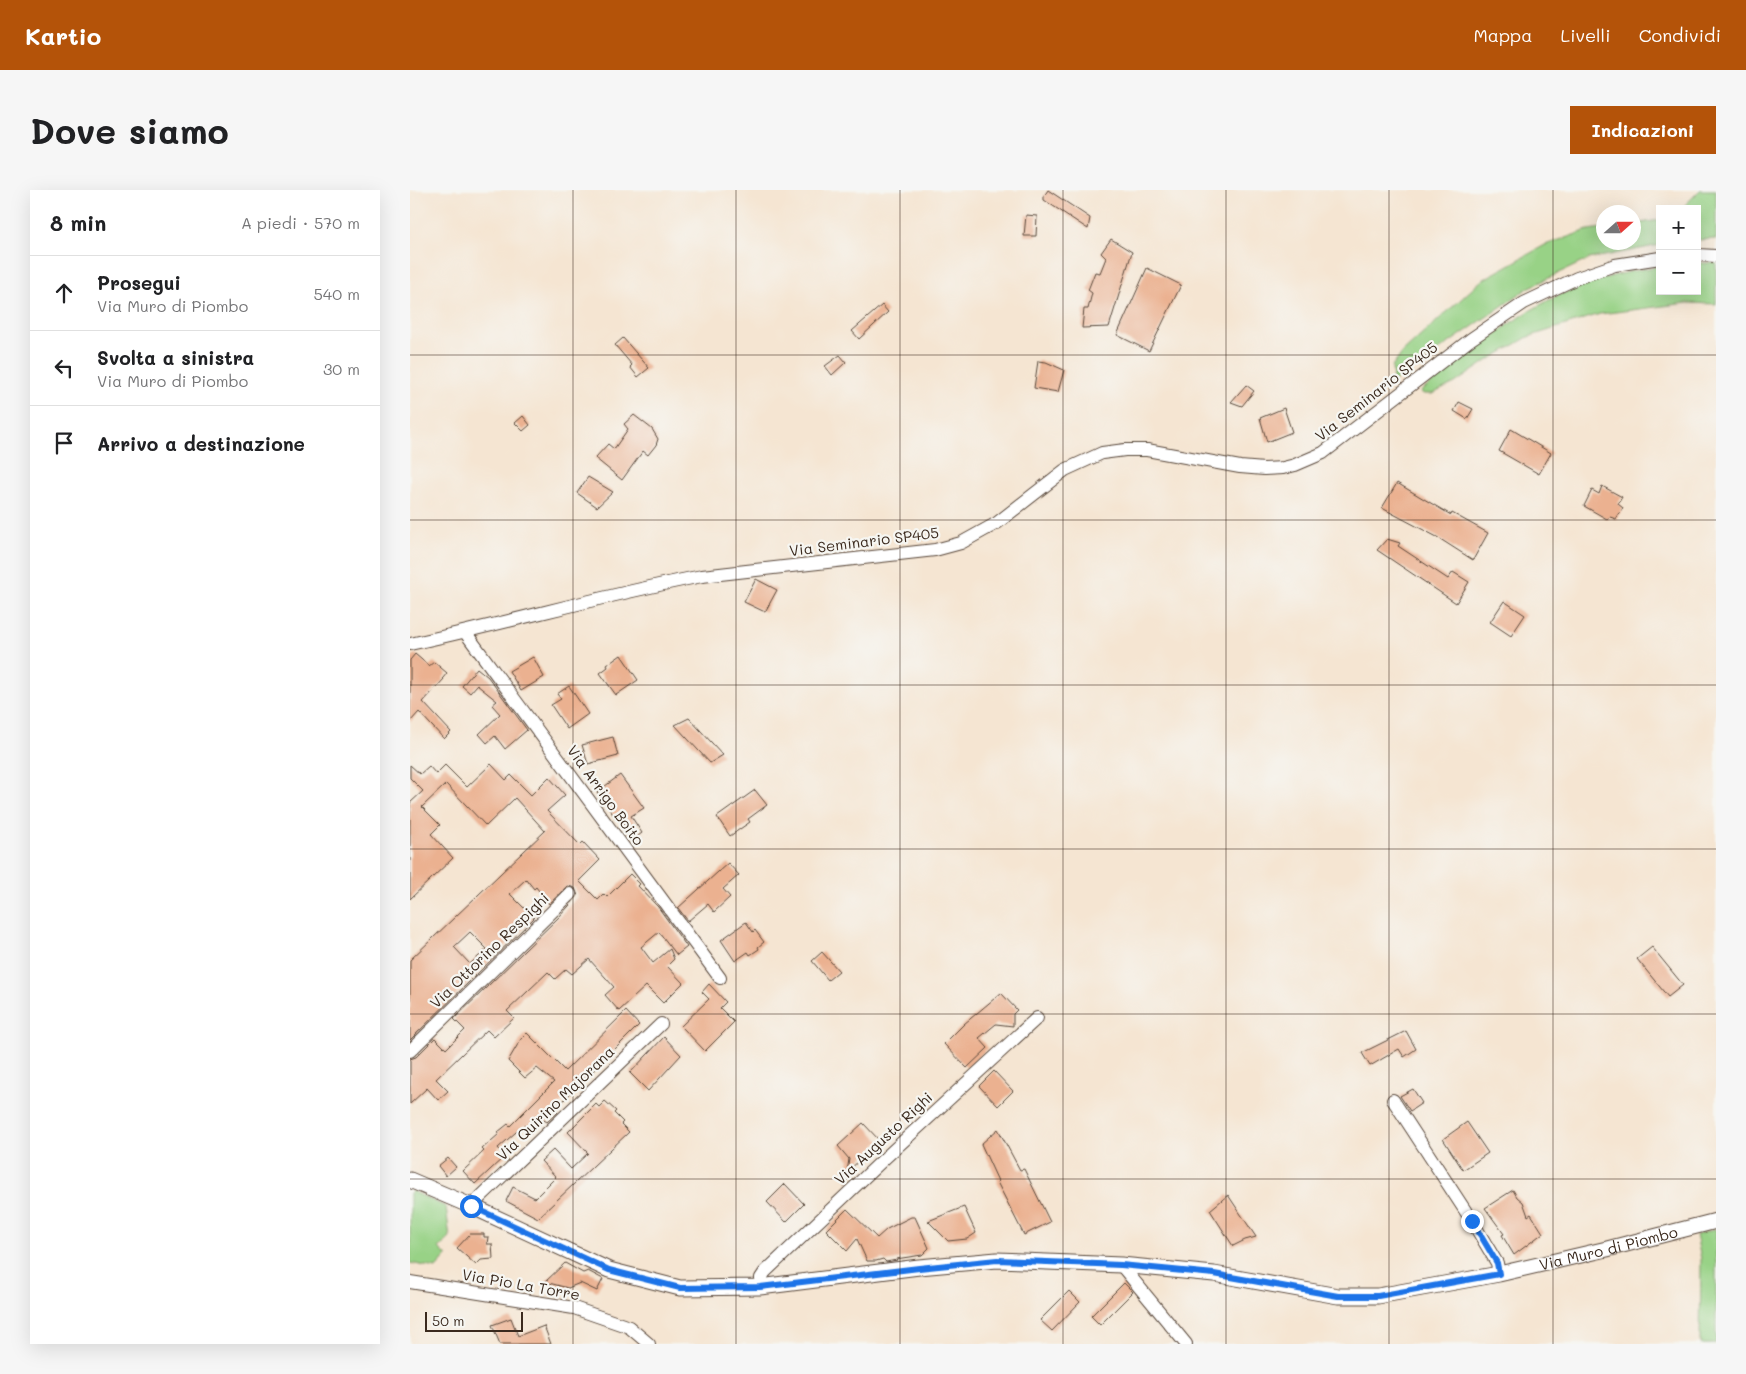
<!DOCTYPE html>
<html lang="it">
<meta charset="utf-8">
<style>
body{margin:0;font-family:Mali,sans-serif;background:#f6f6f6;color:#202124}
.controls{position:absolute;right:15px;top:15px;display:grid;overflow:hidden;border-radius:0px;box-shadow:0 5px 20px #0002}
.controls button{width:45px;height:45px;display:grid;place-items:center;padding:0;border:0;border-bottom:1px solid #e0e0e0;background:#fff;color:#202124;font:25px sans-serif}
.compass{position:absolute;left:1186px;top:15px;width:45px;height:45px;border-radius:50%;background:#fff;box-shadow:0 5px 20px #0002;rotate:69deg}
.scale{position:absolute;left:15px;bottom:12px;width:98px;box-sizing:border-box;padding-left:5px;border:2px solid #3b2a1e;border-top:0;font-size:14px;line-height:18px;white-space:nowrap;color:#3b2a1e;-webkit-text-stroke:4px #f6f6f2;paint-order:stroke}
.stop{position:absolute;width:15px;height:15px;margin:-11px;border:4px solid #1a73e8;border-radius:50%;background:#fff}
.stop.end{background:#1a73e8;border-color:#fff;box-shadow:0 1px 5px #0008}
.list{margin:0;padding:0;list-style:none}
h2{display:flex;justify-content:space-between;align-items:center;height:65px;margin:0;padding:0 20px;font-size:21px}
h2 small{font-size:16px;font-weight:400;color:#757577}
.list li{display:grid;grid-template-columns:32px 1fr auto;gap:15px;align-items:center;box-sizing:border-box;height:75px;padding:0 20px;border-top:1px solid #e0e0e0}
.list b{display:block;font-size:19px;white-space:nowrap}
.list p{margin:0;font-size:16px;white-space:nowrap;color:#757577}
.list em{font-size:16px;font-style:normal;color:#757577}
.icon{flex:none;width:28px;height:28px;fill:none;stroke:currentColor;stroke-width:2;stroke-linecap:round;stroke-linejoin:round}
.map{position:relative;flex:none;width:1306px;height:1154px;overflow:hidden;border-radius:0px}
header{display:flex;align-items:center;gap:30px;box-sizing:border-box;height:70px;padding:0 25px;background:#b45309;color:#fff}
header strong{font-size:24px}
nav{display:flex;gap:28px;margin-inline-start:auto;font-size:18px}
.intro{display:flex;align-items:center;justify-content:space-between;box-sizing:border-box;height:120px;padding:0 30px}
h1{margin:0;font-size:35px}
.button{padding:12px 22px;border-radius:0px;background:#b45309;color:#fff;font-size:18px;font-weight:700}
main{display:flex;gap:30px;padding:0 30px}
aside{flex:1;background:#fff;border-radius:0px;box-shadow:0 5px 20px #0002}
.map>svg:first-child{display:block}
.green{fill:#98d286;stroke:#6a7e52}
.building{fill:#ebb190;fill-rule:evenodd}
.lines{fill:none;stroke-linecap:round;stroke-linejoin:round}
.minor-casing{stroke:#574639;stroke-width:14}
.tertiary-casing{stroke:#574639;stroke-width:17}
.minor{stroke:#fff;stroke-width:12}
.tertiary{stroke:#fff;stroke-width:15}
.route{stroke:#1a73e8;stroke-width:6}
.grid{fill:none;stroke:#3b2a1e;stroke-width:1;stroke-opacity:0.55}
.labels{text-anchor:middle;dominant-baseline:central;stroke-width:4.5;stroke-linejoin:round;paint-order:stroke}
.street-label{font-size:15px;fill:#3b2a1e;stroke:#f6f6f2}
</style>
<header>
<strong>Kartio</strong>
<nav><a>Mappa</a><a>Livelli</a><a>Condividi</a></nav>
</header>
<div class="intro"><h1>Dove siamo</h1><a class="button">Indicazioni</a></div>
<main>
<aside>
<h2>8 min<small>A piedi · 570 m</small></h2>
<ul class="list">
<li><svg class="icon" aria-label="ahead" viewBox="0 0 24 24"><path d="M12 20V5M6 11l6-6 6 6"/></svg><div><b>Prosegui</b><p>Via Muro di Piombo</p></div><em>540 m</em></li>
<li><svg class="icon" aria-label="left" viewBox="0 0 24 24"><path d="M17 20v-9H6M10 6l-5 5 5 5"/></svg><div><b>Svolta a sinistra</b><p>Via Muro di Piombo</p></div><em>30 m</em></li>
<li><svg class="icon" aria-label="arrive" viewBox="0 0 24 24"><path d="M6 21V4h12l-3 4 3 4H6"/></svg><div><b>Arrivo a destinazione</b></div></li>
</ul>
</aside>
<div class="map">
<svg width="1306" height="1154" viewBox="0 0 1306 1154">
<rect width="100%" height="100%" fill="#f6f6f2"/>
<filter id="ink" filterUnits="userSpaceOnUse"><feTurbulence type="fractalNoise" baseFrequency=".02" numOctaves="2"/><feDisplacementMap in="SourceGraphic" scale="10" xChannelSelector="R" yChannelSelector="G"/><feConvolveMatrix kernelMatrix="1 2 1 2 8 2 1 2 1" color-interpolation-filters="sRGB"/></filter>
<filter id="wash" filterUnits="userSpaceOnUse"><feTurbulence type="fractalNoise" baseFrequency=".0096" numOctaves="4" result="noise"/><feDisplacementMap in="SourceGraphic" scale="20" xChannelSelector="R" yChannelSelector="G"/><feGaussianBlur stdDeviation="1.12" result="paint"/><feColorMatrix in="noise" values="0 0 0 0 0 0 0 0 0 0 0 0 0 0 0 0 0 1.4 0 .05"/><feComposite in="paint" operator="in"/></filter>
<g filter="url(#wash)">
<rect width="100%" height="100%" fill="#f5e5d2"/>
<g class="green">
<path d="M1290 0H1306V49L1287 50V19H1271Z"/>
<path d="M1250 30V55L1179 69 1118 98 983 192 982 177 993 162 1072 90 1135 55 1178 40 1193 38 1194 52H1224V34Z"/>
<path d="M1287 73H1306V114L1277 113 1190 124 1118 147 1077 171 1045 193 1022 204H1014L1010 202C1051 171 1092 135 1137 111 1172 93 1212 82 1250 76V101H1287Z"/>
<path d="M2 1001 36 1017 40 1048 29 1058 37 1066 26 1078 0 1073V1003Z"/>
<path d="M1306 1039V1154H1290L1291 1069 1286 1045Z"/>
</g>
<g id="blocks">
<g class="building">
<path d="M638 0 680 28 678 39 634 10V6Z"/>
<path d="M616 25 627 26 626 46H614Z"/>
<path d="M701 49 722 62 699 137 672 138 674 119H678L682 103 678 100 685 82 690 83 696 68 691 63Z"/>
<path d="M737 78 771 95 739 161 707 145Z"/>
<path d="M472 115 478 122 449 149 442 141Z"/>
<path d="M213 148 239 178 228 187 220 177 222 175 205 155Z"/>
<path d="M430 165 436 172 422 185 415 176Z"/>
<path d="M628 171 636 172 654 180 648 202 624 198Z"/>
<path d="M836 195 844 201 832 216 821 212Z"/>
<path d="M1049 212 1063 219 1057 229 1044 221Z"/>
<path d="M874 218 882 242 857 252 850 228Z"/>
<path d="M224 225 242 239 248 249 246 255 238 265 233 261 212 290 185 268 198 254 204 259 218 239 214 234Z"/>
<path d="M113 226 120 235 113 241 105 233Z"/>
<path d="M1101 239 1141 263 1129 284 1089 261Z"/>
<path d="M178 287 203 302 187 317 167 303Z"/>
<path d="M987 293 1041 325 1042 323 1078 343 1063 370 1027 347 972 318Z"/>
<path d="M1192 296 1212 307 1208 314 1213 318 1206 329 1200 327 1197 329 1174 316 1182 300 1189 304Z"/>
<path d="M977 349 990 353 988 356 1038 389 1043 382 1059 392 1046 413 967 360Z"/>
<path d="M346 389 367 400 355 422 334 412Z"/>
<path d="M1094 411 1115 425 1101 446 1080 432Z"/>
<path d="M5 464 19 476 24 472 37 483 33 488 34 489 13 512 41 542 34 549 9 522 0 532V470Z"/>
<path d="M211 465 228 490 206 505 190 483 198 477 197 475Z"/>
<path d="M123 467 134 487 111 501 99 481Z"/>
<path d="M67 478 78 487 117 540 95 559 85 546 77 553 69 544 90 524 82 515 87 511 67 495 60 503 52 496Z"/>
<path d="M159 496 178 524 157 539 141 515 151 509 147 504Z"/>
<path d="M279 528 313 565 300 573 265 535Z"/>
<path d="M203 547 208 566 178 574 172 555Z"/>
<path d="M81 574 96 590 101 585 121 605 139 587 155 605 137 621 170 655 173 652 190 670 169 691 188 710 194 704 197 707 220 684 230 694 228 696 248 717 277 757 267 765 249 742 231 757 243 773 260 759 264 769 257 776 273 793 253 813 236 796 209 821 195 805 204 797 179 769 162 784 156 779 145 789 138 782 97 821 104 828 84 847 77 840 26 889 38 901 28 910 17 898 0 914V869L6 867 25 848 36 859 55 840 44 829 149 727 168 706 165 698 158 696 139 714 126 697 124 699 116 689 100 704 124 728 0 850V770L135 641 105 608 76 636 36 594 12 617 30 635 21 644 43 668 0 709V613L13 601 0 588V575L10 584 19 576 26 584 35 575 57 597ZM60 742 77 759 60 774 44 757Z"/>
<path d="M210 585 234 618 221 626 232 643 224 649 209 628 207 630 187 602Z"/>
<path d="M345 600 357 615 338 629 340 632 320 646 307 627Z"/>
<path d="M318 673 329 685 313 699 320 707 304 722 298 714 278 731 268 718Z"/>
<path d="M336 732 343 742 345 740 354 752 348 757 349 759 340 765 338 762 325 771 311 750Z"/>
<path d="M1242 757 1273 795 1258 807 1227 769Z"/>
<path d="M412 762 429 781 418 790 402 771Z"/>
<path d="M299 794 316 812 310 818 324 832 295 861 271 836 299 809 292 802Z"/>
<path d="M591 803 607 820 603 824V836L586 834 569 848 578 858 557 878 534 854 554 834Z"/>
<path d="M216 821 229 835 145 919 148 922 137 932 134 930 121 943 114 935 88 958 95 966 65 994 53 981 74 961 72 959 89 944 88 942 98 934 100 936 144 892 127 878 115 888 98 871 111 849 117 843 155 881Z"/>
<path d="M996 841 1006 859 994 867 989 859 960 876 952 863Z"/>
<path d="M254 847 271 865 238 901 220 883Z"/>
<path d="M584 881 603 901 588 916 569 896Z"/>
<path d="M1003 899 1012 913 1000 921 990 906Z"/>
<path d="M195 911 206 921 204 923 213 932 211 934 219 942 128 1028 96 1011 103 997 125 1008 146 987 131 971 143 960 161 979 178 963 158 942 186 914 189 917Z"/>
<path d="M1057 932 1078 963 1053 980 1033 949Z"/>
<path d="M453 933 470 951 437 982 439 969 428 956Z"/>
<path d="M588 939 610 980 614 979 640 1032 614 1045 587 992 588 991 571 954Z"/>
<path d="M38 968 46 977 36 986 28 976Z"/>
<path d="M375 994 394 1014 376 1032 357 1012Z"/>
<path d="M1103 1000 1107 1007 1113 1012 1118 1026 1121 1024 1133 1043 1104 1065 1092 1045 1094 1044 1075 1018Z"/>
<path d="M818 1005 846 1047 835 1050 823 1056 800 1020Z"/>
<path d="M554 1017 566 1043 557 1049 538 1051 518 1031Z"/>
<path d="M437 1019 467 1048 477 1039 501 1027H505L519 1058 512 1065 486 1069 487 1070 476 1072 473 1069 466 1071H457L447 1049 437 1061 416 1040Z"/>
<path d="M60 1044H74V1047H78L77 1054H82L83 1069 71 1070 66 1075 47 1058Z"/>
<path d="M155 1073 173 1083 178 1081 193 1089 187 1101 170 1093 158 1098 135 1092Z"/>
<path d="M714 1093 723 1102 690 1135 681 1126Z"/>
<path d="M659 1101 670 1112 642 1141 630 1130Z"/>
<path d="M101 1128 108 1146 134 1136 141 1154H90L82 1135Z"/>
</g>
</g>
</g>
<g filter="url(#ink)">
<use href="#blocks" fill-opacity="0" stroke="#574639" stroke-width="1"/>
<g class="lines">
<g class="minor-casing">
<g id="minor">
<path d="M1287 65 1306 66"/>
<path d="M55 442 310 788"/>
<path d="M0 454C98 433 194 405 292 386L525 360 551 353 587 333 655 280 692 263 715 260H737L830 277 854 279 873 278 885 275 913 263 1061 149 1114 113 1167 88 1205 75 1250 68"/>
<path d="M0 861 160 704"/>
<path d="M983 910 1062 1031 1087 1073 1089 1084"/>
<path d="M61 1016 251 834"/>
<path d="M711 1075 776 1154"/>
<path d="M0 1092 164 1118 219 1137 239 1154"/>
<path d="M354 1097 351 1088 355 1082 475 968 627 828"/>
</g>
</g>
<g class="tertiary-casing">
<g id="tertiary">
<path id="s1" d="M0 990 61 1016 199 1080 270 1098 350 1097 509 1077 587 1070 711 1075 804 1084 928 1106H968L1089 1084 1197 1059 1306 1031"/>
</g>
</g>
<use href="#minor" class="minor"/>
<use href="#tertiary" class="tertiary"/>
</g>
</g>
<g class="lines" filter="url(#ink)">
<path class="route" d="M61 1016 199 1080 270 1098 350 1097 509 1078 587 1070 711 1075 804 1084 928 1106H968L1089 1084 1087 1073 1062 1031"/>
</g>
<path class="grid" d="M163 0V1154M326 0V1154M490 0V1154M653 0V1154M816 0V1154M979 0V1154M1143 0V1154M0 165H1306M0 330H1306M0 495H1306M0 659H1306M0 824H1306M0 989H1306"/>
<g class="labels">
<g class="street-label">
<text transform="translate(966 201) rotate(-38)">Via Seminario SP405</text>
<text transform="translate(454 351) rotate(-7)">Via Seminario SP405</text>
<text transform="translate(196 605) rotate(54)">Via Arrigo Boito</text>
<text transform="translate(79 760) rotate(-44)">Via Ottorino Respighi</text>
<text transform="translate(145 913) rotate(-44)">Via Quirino Majorana</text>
<text transform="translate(473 948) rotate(-43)">Via Augusto Righi</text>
<text stroke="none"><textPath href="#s1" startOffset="1229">Via Muro di Piombo</textPath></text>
<text transform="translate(111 1094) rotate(10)">Via Pio La Torre</text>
</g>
</g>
</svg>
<div class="controls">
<button>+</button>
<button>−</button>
</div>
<svg class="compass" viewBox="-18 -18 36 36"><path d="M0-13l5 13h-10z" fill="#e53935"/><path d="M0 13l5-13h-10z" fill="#757577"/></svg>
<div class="scale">50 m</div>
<div class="stop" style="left:61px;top:1016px"></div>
<div class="stop end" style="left:1062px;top:1031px"></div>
</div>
</main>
